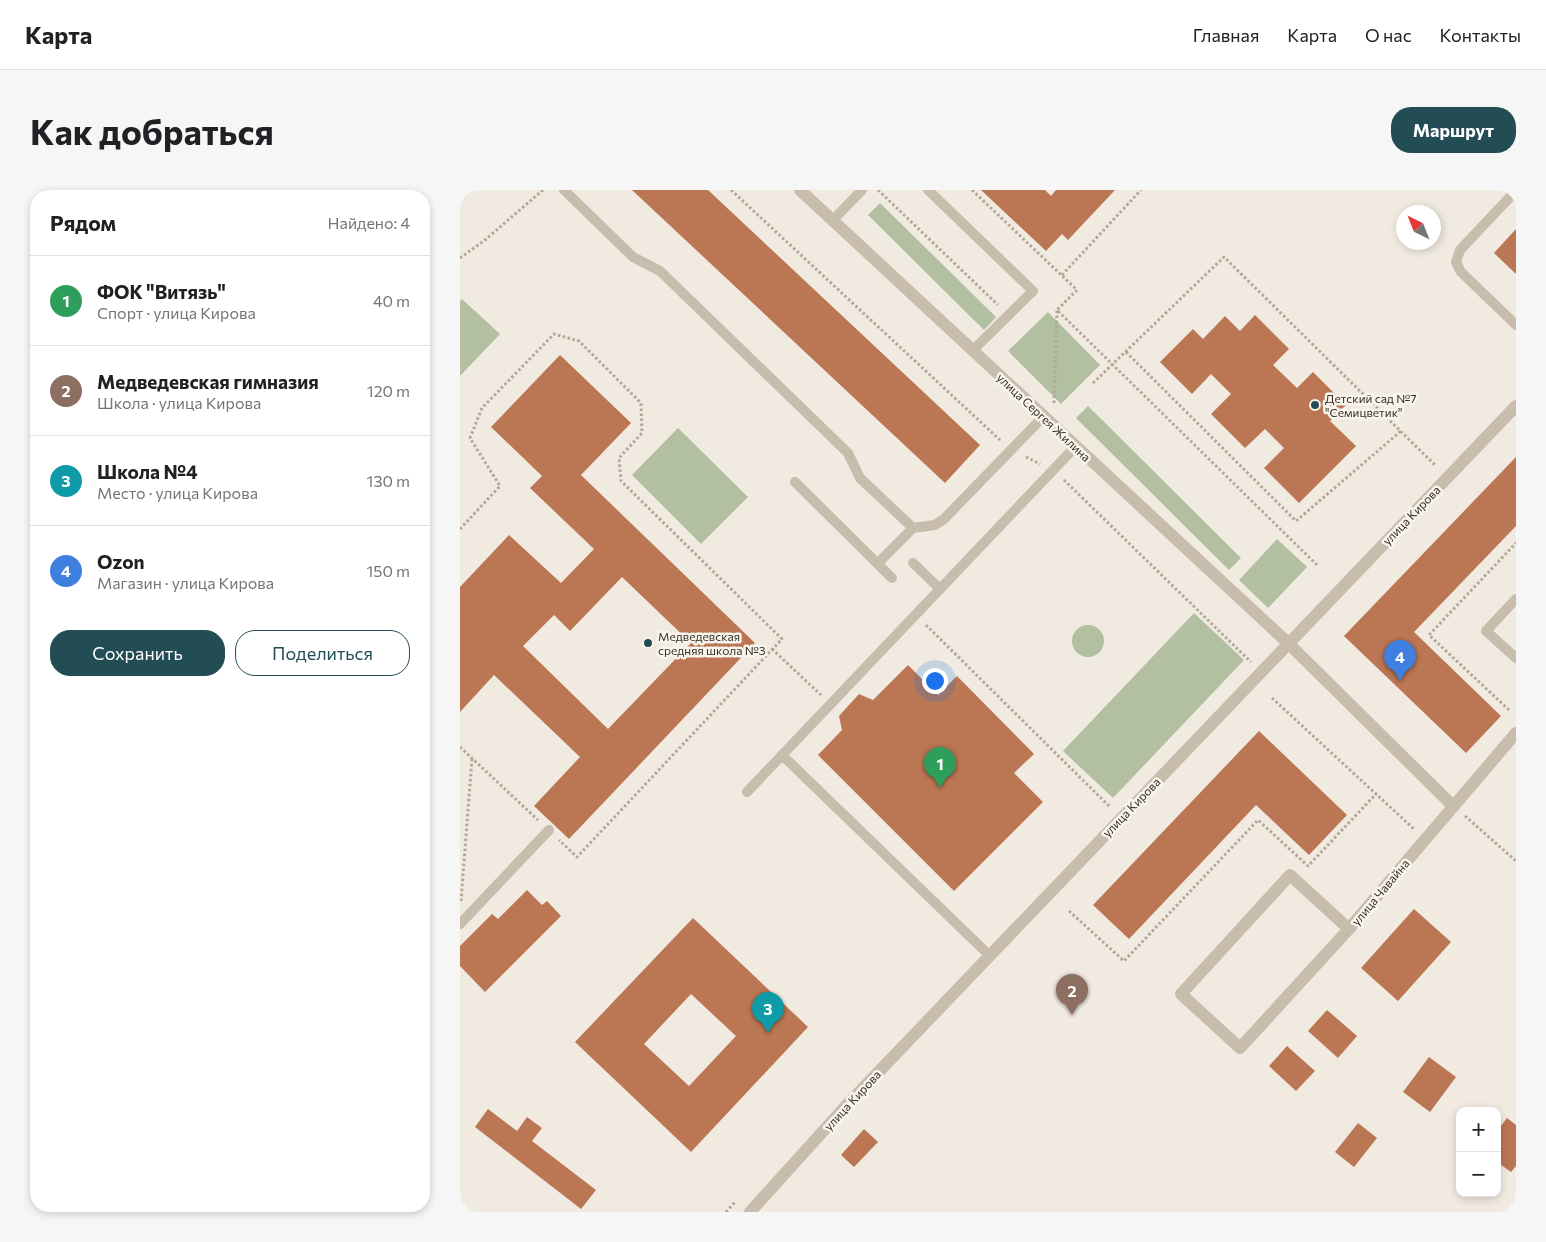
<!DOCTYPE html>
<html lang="ru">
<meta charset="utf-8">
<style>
body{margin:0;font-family:Commissioner,sans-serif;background:#f6f6f6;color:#202124}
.controls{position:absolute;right:15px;bottom:15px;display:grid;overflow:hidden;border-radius:10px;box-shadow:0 2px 8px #0003}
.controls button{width:45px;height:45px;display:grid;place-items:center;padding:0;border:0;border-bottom:1px solid #e0e0e0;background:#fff;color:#202124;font:25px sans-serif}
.compass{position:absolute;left:936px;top:15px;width:45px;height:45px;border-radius:50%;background:#fff;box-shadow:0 2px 8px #0003;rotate:317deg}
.you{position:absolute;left:474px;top:490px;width:18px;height:18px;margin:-12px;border:4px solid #fff;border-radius:50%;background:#1a73e8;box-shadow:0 0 0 8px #1a73e833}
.badge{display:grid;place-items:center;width:32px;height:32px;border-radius:50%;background:#234d55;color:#fff;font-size:16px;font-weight:700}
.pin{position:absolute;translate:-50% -41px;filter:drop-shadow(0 1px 2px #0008)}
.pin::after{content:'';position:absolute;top:26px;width:18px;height:15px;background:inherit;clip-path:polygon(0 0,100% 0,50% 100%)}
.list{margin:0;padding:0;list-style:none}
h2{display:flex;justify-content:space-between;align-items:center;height:65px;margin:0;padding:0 20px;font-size:21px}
h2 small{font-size:16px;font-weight:400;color:#757577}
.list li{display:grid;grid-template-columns:32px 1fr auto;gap:15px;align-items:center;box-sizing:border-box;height:90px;padding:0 20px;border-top:1px solid #e0e0e0}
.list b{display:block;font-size:19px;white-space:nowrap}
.list p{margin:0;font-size:16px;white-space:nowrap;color:#757577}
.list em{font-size:16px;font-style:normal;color:#757577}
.actions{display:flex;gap:10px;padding:15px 20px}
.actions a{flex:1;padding:11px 0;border:1px solid #234d55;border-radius:20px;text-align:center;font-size:18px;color:#234d55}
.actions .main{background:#234d55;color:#fff}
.map{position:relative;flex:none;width:1056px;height:1022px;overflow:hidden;border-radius:20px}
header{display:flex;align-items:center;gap:30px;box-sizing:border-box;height:70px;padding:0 25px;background:#fff;border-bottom:1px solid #e0e0e0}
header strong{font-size:24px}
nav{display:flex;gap:28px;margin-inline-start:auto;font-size:18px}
.intro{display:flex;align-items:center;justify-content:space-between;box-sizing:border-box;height:120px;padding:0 30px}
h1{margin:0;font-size:35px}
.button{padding:12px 22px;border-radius:20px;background:#234d55;color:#fff;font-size:18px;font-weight:700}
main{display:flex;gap:30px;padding:0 30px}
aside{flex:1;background:#fff;border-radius:20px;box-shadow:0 2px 8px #0003}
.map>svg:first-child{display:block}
.green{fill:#b2bfa1}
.building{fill:#bb7653;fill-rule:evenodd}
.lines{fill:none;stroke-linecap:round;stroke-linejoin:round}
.path{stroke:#b4a697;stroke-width:3;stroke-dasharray:2.5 2.5;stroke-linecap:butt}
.service{stroke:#c8bcac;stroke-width:10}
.minor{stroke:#c8bcac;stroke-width:12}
.poi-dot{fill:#234d55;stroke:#f9f4ec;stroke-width:2}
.labels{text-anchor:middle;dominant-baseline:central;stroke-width:5;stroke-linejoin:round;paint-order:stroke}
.poi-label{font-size:12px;fill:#37302a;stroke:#f9f4ec;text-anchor:start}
.street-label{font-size:12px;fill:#37302a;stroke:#f9f4ec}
</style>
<header>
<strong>Карта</strong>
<nav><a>Главная</a><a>Карта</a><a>О нас</a><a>Контакты</a></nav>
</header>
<div class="intro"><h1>Как добраться</h1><a class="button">Маршрут</a></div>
<main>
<aside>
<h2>Рядом<small>Найдено: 4</small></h2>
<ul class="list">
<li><span class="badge" style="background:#2e9e5b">1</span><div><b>ФОК &quot;Витязь&quot;</b><p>Спорт · улица Кирова</p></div><em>40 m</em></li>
<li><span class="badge" style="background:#8d6e63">2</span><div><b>Медведевская гимназия</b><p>Школа · улица Кирова</p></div><em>120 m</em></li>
<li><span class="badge" style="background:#0f9aa8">3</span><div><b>Школа №4</b><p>Место · улица Кирова</p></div><em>130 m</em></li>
<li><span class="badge" style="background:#3f7fe0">4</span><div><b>Ozon</b><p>Магазин · улица Кирова</p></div><em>150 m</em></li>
</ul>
<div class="actions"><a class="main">Сохранить</a><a>Поделиться</a></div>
</aside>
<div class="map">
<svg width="1056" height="1022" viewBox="0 0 1056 1022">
<rect width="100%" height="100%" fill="#f1eae0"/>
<g class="green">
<path d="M420 13 536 127 524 140 408 25Z"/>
<path d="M2 109 40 144 0 186V111Z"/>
<path d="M588 122 640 175 601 214 548 161Z"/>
<path d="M628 216 781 368 769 380 616 228Z"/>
<path d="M218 238 288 307 241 354 172 285Z"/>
<path d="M817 349 847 377 808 418 779 390Z"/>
<path d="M734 423 784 470 653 608 603 561Z"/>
<circle cx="628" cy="451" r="16"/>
</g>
<g class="building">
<path d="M172 0H248L520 255 485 293Z"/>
<path d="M521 0H585L591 6 596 0H655L608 50 602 44 586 61Z"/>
<path d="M1056 39V84L1034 63Z"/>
<path d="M795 125 829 159 813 175 837 198 853 182 886 215 870 231 896 256 839 313 804 278 824 258 805 239 785 258 751 224 771 204 751 184 732 204 700 172 733 139 743 149 765 126 780 141Z"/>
<path d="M100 165 171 233 121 285 295 453 109 649 74 616 120 567 34 485 0 522V397L49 345 101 393 134 359 70 298 82 286 31 237ZM162 387 231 453 148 539 63 456 94 425 110 441Z"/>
<path d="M1056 267V336L954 442 1041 526 1006 563 884 446Z"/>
<path d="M448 475 478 505 497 486 574 564 554 583 583 612 494 701 358 565 382 540 379 526 399 504 413 510Z"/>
<path d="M799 541 887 625 849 665 796 615 669 749 633 715Z"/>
<path d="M67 700 82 715 87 711 101 726 25 802 0 776V756L32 724 38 729Z"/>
<path d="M954 719 991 752 938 811 901 778Z"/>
<path d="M233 728 348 837 231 962 115 852ZM231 804 276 846 229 896 184 854Z"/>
<path d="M867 820 897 846 878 868 848 841Z"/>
<path d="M827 856 855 881 836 901 809 876Z"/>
<path d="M969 867 996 887 970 922 943 902Z"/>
<path d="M28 919 57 941 67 927 82 938 72 951 136 1000 121 1019 15 937Z"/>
<path d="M1047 928 1056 935V976L1051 982 1037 972V941Z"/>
<path d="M898 933 917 948 894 977 875 962Z"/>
<path d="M404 939 418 952 394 977 381 965Z"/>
</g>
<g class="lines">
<g class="path">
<path d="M271 0 540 250"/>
<path d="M418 0 538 115"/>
<path d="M512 0 617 100 597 120 857 375"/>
<path d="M0 68 25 50 83 0"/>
<path d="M602 85 681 0"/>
<path d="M666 162 836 331 941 241"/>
<path d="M633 193 764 67 976 276"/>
<path d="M594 213 597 120"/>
<path d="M566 267 580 274"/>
<path d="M604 290 791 472"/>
<path d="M0 339 40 296 10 248 22 218 94 144 119 151 181 213 182 243 159 268 161 291 322 449 117 667 99 650"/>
<path d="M466 435 650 617"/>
<path d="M312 459 361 505"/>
<path d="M812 508 954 639"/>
<path d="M1049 520 969 445 1056 353"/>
<path d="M0 557 78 630"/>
<path d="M1005 626 1056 671"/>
<path d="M1 711 12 568"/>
<path d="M609 721 664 771 798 630 848 676 916 604"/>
<path d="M266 1022 275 1012"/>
</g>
<g class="service">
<path d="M104 0 173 67 200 81 388 263 400 288 453 338 475 335 484 329 583 227"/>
<path d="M468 0 573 101 512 161"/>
<path d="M1053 0 1050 7 1000 60 996 72 1001 82 1056 135"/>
<path d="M373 30 402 0"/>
<path d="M335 292 432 388"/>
<path d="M418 373 453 338"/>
<path d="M453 373 480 399"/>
<path d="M1056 409 1026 441 1056 468"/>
<path d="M322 565 530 766"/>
<path d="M287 602 616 256"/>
<path d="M0 734 89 640"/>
</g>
<g class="minor">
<path d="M340 0 828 453 993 616"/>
<path d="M889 739 830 685 721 804 780 858 889 739 1056 543"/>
<path d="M290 1022 385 917 1056 216"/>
</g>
</g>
<g class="poi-dot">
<circle cx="855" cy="215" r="5"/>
<circle cx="188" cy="453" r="5"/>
</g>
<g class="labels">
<g class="poi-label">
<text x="865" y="208">Детский сад №7<tspan x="865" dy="14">"Семицветик"</tspan></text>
<text x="198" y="446">Медведевская<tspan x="198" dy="14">средняя школа №3</tspan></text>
</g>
<g class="street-label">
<text transform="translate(584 227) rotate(43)">улица Сергея Жилина</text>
<text transform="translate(951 325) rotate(-46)">улица Кирова</text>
<text transform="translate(671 617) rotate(-46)">улица Кирова</text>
<text transform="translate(920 702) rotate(-50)">улица Чавайна</text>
<text transform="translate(392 910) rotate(-47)">улица Кирова</text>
</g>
</g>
</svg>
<div class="controls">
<button>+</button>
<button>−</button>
</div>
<svg class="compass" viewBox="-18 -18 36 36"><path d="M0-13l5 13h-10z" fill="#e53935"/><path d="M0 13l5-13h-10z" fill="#757577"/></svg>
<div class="you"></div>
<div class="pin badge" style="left:480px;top:598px;background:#2e9e5b">1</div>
<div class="pin badge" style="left:612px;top:825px;background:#8d6e63">2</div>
<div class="pin badge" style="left:308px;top:843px;background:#0f9aa8">3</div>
<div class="pin badge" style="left:940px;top:491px;background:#3f7fe0">4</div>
</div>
</main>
